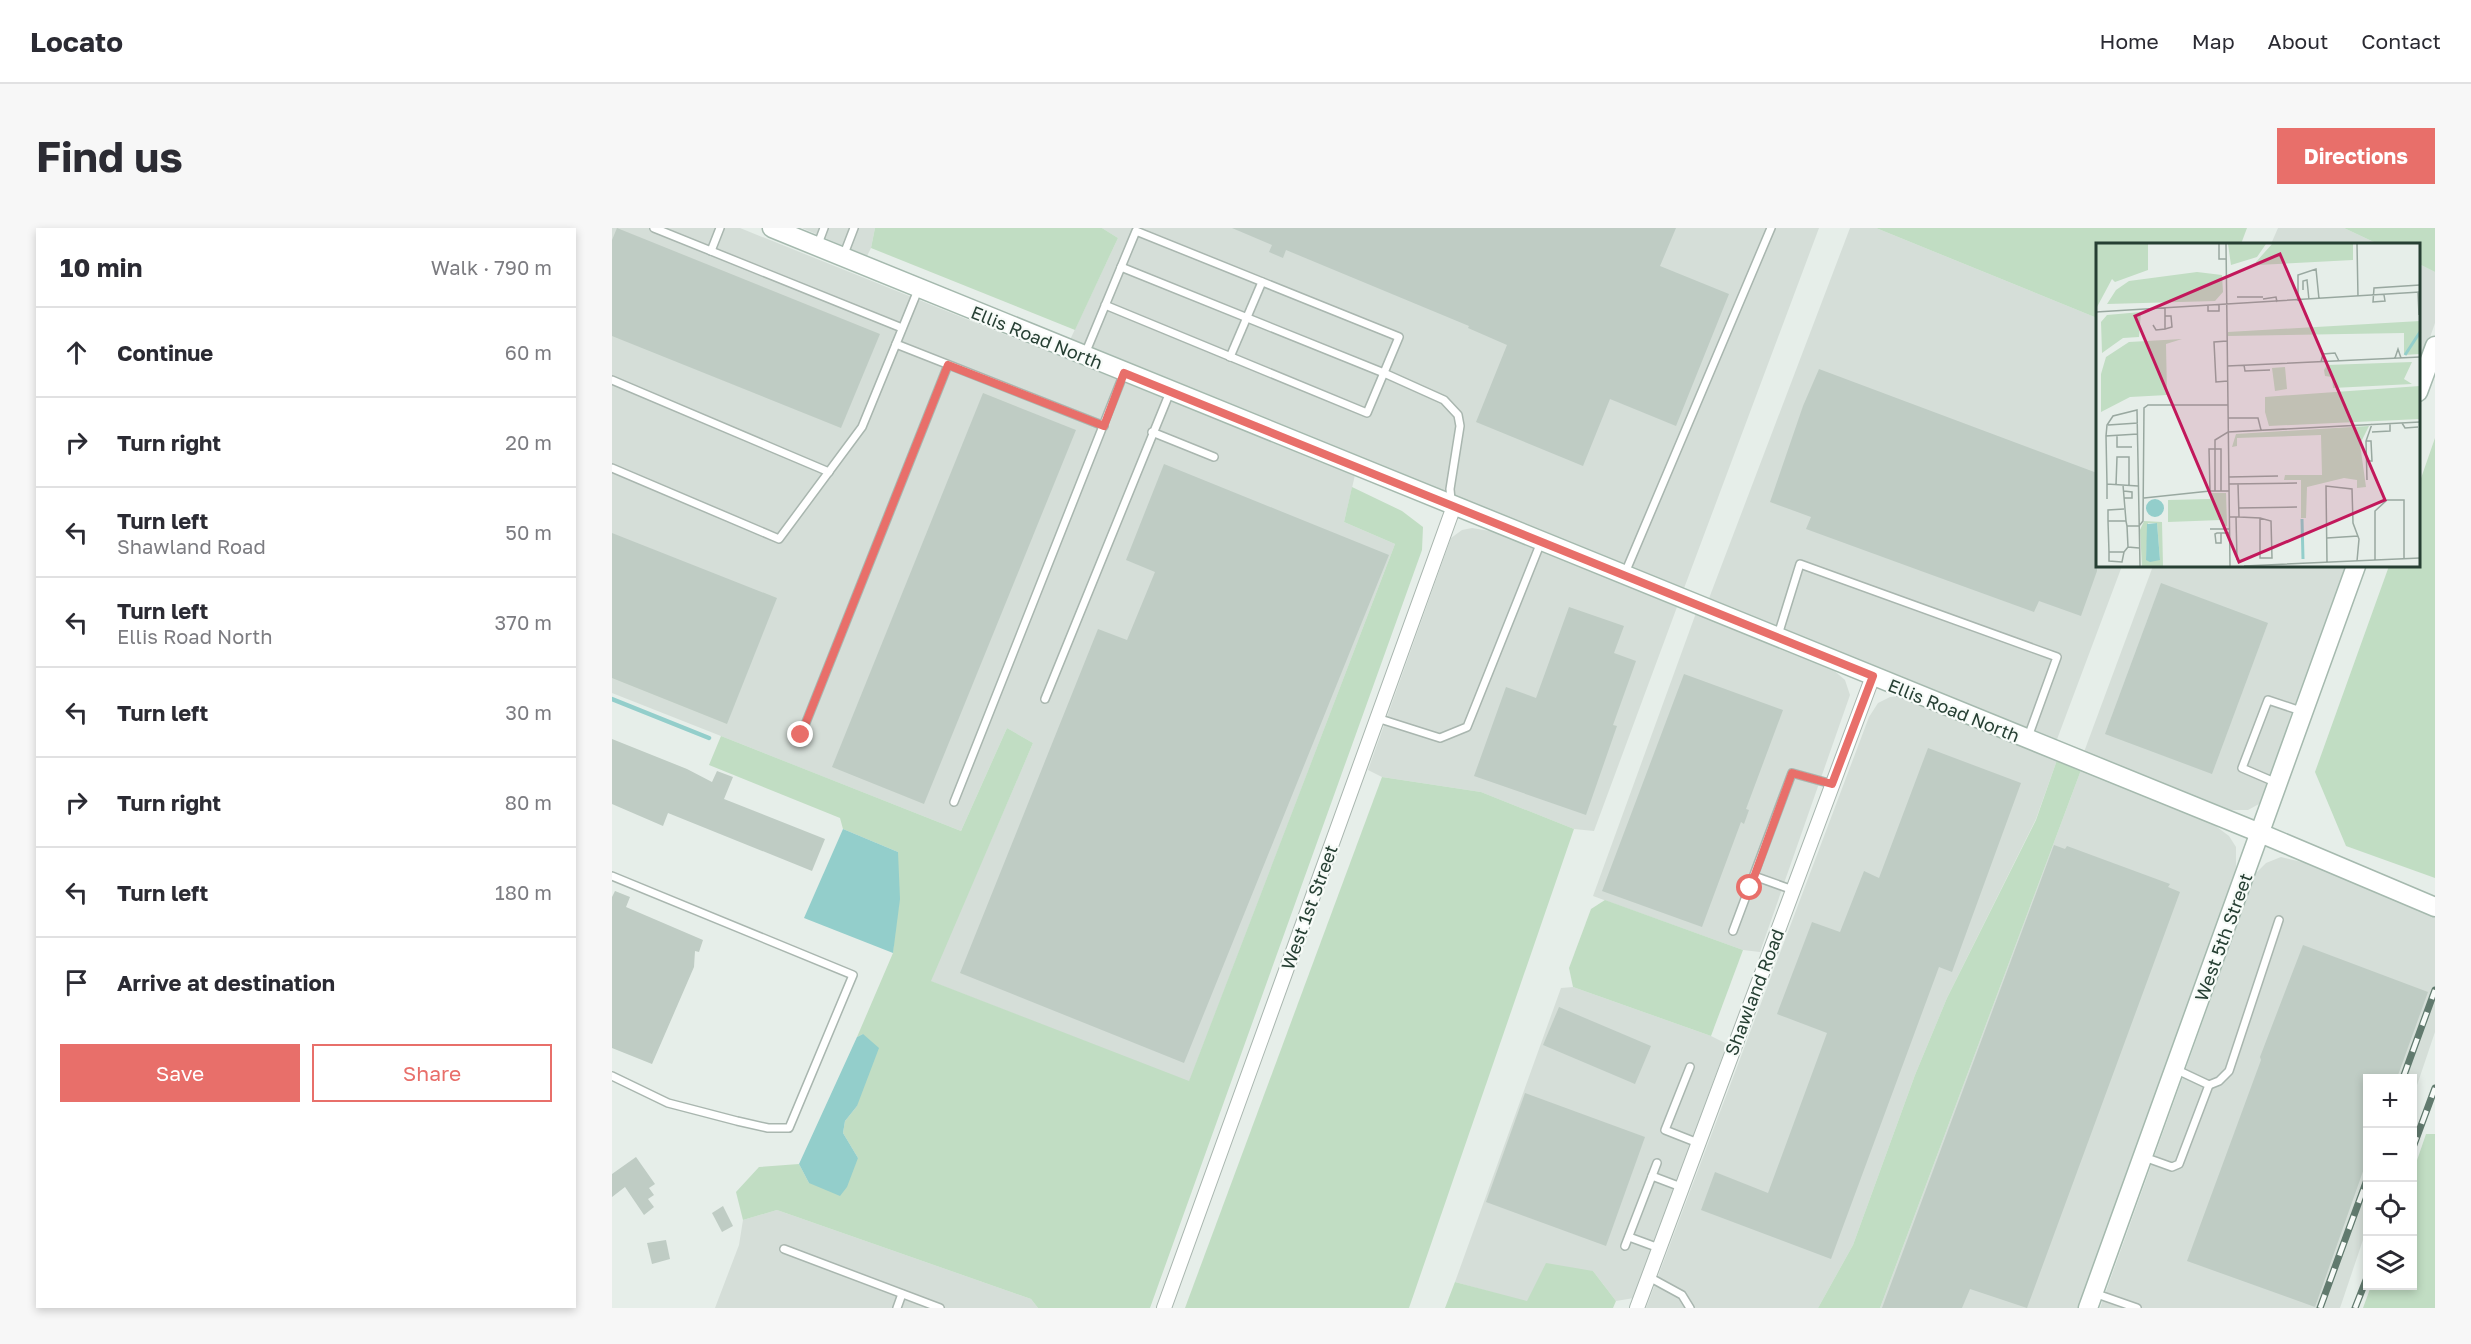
<!DOCTYPE html>
<meta charset="utf-8">
<style>
body{margin:0;font-family:"Golos Text",sans-serif;background:#f7f7f7;color:#2b2b33}
.controls{position:absolute;right:18px;bottom:18px;display:grid;overflow:hidden;border-radius:0px;box-shadow:0 3px 9px #0003}
.controls button{width:54px;height:54px;display:grid;place-items:center;padding:0;border:0;border-bottom:2px solid #e1e1e2;background:#fff;color:#2b2b33;font:30px sans-serif}
.stop{position:absolute;width:18px;height:18px;margin:-14px;border:4px solid #e86f6a;border-radius:50%;background:#fff}
.stop.end{background:#e86f6a;border-color:#fff;box-shadow:0 2px 6px #0008}
.list{margin:0;padding:0;list-style:none}
h2{display:flex;justify-content:space-between;align-items:center;height:78px;margin:0;padding:0 24px;font-size:26px}
h2 small{font-size:20px;font-weight:400;color:#7c7c81}
.list li{display:grid;grid-template-columns:39px 1fr auto;gap:18px;align-items:center;box-sizing:border-box;height:90px;padding:0 24px;border-top:2px solid #e1e1e2}
.list b{display:block;font-size:22px;white-space:nowrap}
.list p{margin:0;font-size:20px;white-space:nowrap;color:#7c7c81}
.list em{font-size:20px;font-style:normal;color:#7c7c81}
.actions{display:flex;gap:12px;padding:18px 24px}
.actions a{flex:1;padding:14px 0;border:2px solid #e86f6a;border-radius:0px;text-align:center;font-size:21px;color:#e86f6a}
.actions .main{background:#e86f6a;color:#fff}
.icon{flex:none;width:33px;height:33px;fill:none;stroke:currentColor;stroke-width:2;stroke-linecap:round;stroke-linejoin:round}
.map{position:relative;flex:none;width:1823px;height:1080px;overflow:hidden;border-radius:0px}
header{display:flex;align-items:center;gap:36px;box-sizing:border-box;height:84px;padding:0 30px;background:#fff;border-bottom:2px solid #e1e1e2}
header strong{font-size:28px}
nav{display:flex;gap:33px;margin-inline-start:auto;font-size:21px}
.intro{display:flex;align-items:center;justify-content:space-between;box-sizing:border-box;height:144px;padding:0 36px}
h1{margin:0;font-size:42px}
.button{padding:15px 27px;border-radius:0px;background:#e86f6a;color:#fff;font-size:21px;font-weight:700}
main{display:flex;gap:36px;padding:0 36px}
aside{flex:1;background:#fff;border-radius:0px;box-shadow:0 3px 9px #0003}
.map>svg:first-child{display:block}
.built{fill:#d5ded8}
.green{fill:#c1ddc3}
.water{fill:#93cecb}
.lines{fill:none;stroke-linecap:round;stroke-linejoin:round}
.stream{stroke:#93cecb;stroke-width:4.5}
.building{fill:#bfccc4}
.lane-casing{stroke:#a9b6af;stroke-width:10}
.street-casing{stroke:#a9b6af;stroke-width:16}
.secondary-casing{stroke:#a5b9ae;stroke-width:21}
.lane{stroke:#fff;stroke-width:7}
.street{stroke:#fff;stroke-width:14}
.secondary{stroke:#fff;stroke-width:18}
.rail-casing{stroke:#617a6e;stroke-width:7}
.rail{stroke:#f7fbf8;stroke-width:4.5;stroke-dasharray:14;stroke-linecap:butt}
.route{stroke:#e86f6a;stroke-width:8}
.labels{text-anchor:middle;dominant-baseline:central;stroke-width:4.5;stroke-linejoin:round;paint-order:stroke}
.street-label{font-size:18px;fill:#263f33;stroke:#f7fbf8}
.inset-river{fill:none;stroke:#93cecb;stroke-width:3}
.inset-road{fill:none;stroke:#99a8a0;stroke-width:1.5}
.view{fill:#c2185b;fill-opacity:0.15;stroke:#c2185b;stroke-width:3}
.inset-edge{fill:none;stroke:#263f33;stroke-width:3}
</style>
<header>
<strong>Locato</strong>
<nav><a>Home</a><a>Map</a><a>About</a><a>Contact</a></nav>
</header>
<div class="intro"><h1>Find us</h1><a class="button">Directions</a></div>
<main>
<aside>
<h2>10 min<small>Walk · 790 m</small></h2>
<ul class="list">
<li><svg class="icon" aria-label="ahead" viewBox="0 0 24 24"><path d="M12 20V5M6 11l6-6 6 6"/></svg><div><b>Continue</b></div><em>60 m</em></li>
<li><svg class="icon" aria-label="right" viewBox="0 0 24 24"><path d="M7 20v-9h11M14 6l5 5-5 5"/></svg><div><b>Turn right</b></div><em>20 m</em></li>
<li><svg class="icon" aria-label="left" viewBox="0 0 24 24"><path d="M17 20v-9H6M10 6l-5 5 5 5"/></svg><div><b>Turn left</b><p>Shawland Road</p></div><em>50 m</em></li>
<li><svg class="icon" aria-label="left" viewBox="0 0 24 24"><path d="M17 20v-9H6M10 6l-5 5 5 5"/></svg><div><b>Turn left</b><p>Ellis Road North</p></div><em>370 m</em></li>
<li><svg class="icon" aria-label="left" viewBox="0 0 24 24"><path d="M17 20v-9H6M10 6l-5 5 5 5"/></svg><div><b>Turn left</b></div><em>30 m</em></li>
<li><svg class="icon" aria-label="right" viewBox="0 0 24 24"><path d="M7 20v-9h11M14 6l5 5-5 5"/></svg><div><b>Turn right</b></div><em>80 m</em></li>
<li><svg class="icon" aria-label="left" viewBox="0 0 24 24"><path d="M17 20v-9H6M10 6l-5 5 5 5"/></svg><div><b>Turn left</b></div><em>180 m</em></li>
<li><svg class="icon" aria-label="arrive" viewBox="0 0 24 24"><path d="M6 21V4h12l-3 4 3 4H6"/></svg><div><b>Arrive at destination</b></div></li>
</ul>
<div class="actions"><a class="main">Save</a><a>Share</a></div>
</aside>
<div class="map">
<svg width="1823" height="1080" viewBox="0 0 1823 1080">
<rect width="100%" height="100%" fill="#e6eee9"/>
<g class="built">
<path d="M0 0H128L743 247 732 294 783 316 577 854 318 753 421 515 395 500 349 603 0 465Z"/>
<path d="M190 0H263L259 20 255 28Z"/>
<path d="M490 0H1207L1071 363 457 114 506 10Z"/>
<path d="M1238 0H1264L1485 90 1486 338H1510L1444 514 1096 373Z"/>
<path d="M1666 0H1732L1766 16H1659Z"/>
<path d="M1807 36 1823 44V95L1807 141Z"/>
<path d="M860 300 884 304 1065 379 982 603 962 601 869 564 770 549 756 542 839 310 850 302Z"/>
<path d="M1541 338H1736L1655 563 1647 576 1636 582H1614L1472 524Z"/>
<path d="M1084 385 1219 440 1233 452 1238 467 1148 724 1131 722 981 668Z"/>
<path d="M1291 468 1445 532 1424 591 1335 770 1303 847 1241 1017 1206 1080H1034L1257 489 1266 475 1278 469Z"/>
<path d="M1469 542 1601 596 1617 608 1624 619V639L1618 666 1474 1080H1268Z"/>
<path d="M1669 629 1698 636 1823 689V804L1801 869 1800 850H1756L1755 1000 1728 1080H1488L1644 645 1654 635Z"/>
<path d="M961 759 1099 808 1115 816 1022 1070 1004 1073 981 1043 915 1074 843 1054 949 760Z"/>
<path d="M165 982 419 1071 426 1080H103L127 1017 131 992Z"/>
</g>
<g class="green">
<path d="M263 0H490L506 10 463 102 259 20Z"/>
<path d="M1264 0H1635L1629 16H1486L1485 90Z"/>
<path d="M1732 0H1823V44L1807 36 1806 16H1766Z"/>
<path d="M1823 210V650L1734 618 1703 544 1777 338H1806L1807 256Z"/>
<path d="M740 259 790 283 811 299 810 322 538 1080H426L419 1071 165 982 131 992 124 964 147 939 187 936 197 955 246 930 231 905 233 893 245 878 251 806 245 809 281 725 286 624 231 601 228 590 97 537 109 508 349 603 395 500 421 515 319 753 577 853 783 316 732 294Z"/>
<path d="M1445 532 1469 542 1268 1080H1206L1241 1017 1303 847 1335 770 1424 592Z"/>
<path d="M770 549 869 564 962 601 797 1080H573Z"/>
<path d="M993 672 1131 722 1099 808 961 759 957 740 979 681Z"/>
<path d="M1814 906H1823V1080H1751L1759 1058H1800L1801 944Z"/>
<path d="M934 1035 981 1043 1004 1073 1001 1080H833L843 1054 915 1073Z"/>
</g>
<g class="water">
<path d="M231 601 286 624 288 671 281 725 192 690Z"/>
<path d="M251 806 267 820 245 878 233 893 231 905 246 930 235 959 228 968 197 955 187 936 245 809Z"/>
</g>
<g class="lines">
<path class="stream" d="M0 471 97 510"/>
</g>
<g class="building">
<path d="M5 0 268 106 229 200 0 108V12Z"/>
<path d="M620 0H1064L1048 38 1117 66 1064 198 998 171 971 238 864 194 895 117 856 100 857 98 674 22 671 30 657 24 660 17Z"/>
<path d="M1207 141 1485 245V343L1469 388 1427 373 1422 384 1309 343 1194 301 1199 289 1158 274 1191 178Z"/>
<path d="M371 165 464 202 312 576 220 539Z"/>
<path d="M552 236 777 327 572 835 348 745 486 401 515 412 543 344 514 332Z"/>
<path d="M0 305 165 370 115 496 0 450Z"/>
<path d="M1549 355 1656 395 1600 546 1493 506Z"/>
<path d="M957 379 1012 398 1002 425 1024 433 1001 497 1005 498 974 587 862 548 894 459 924 470Z"/>
<path d="M1072 446 1171 482 1134 581 1137 582 1132 596 1129 594 1090 699 990 663Z"/>
<path d="M0 511 75 541 100 554 105 543 121 549 112 571 213 611 200 643 56 585 51 598 0 576Z"/>
<path d="M1316 520 1409 555 1340 744 1327 739 1219 1031 1089 982 1103 944 1156 965 1215 805 1165 786 1200 694 1228 704 1252 643 1267 650Z"/>
<path d="M1442 617 1453 621 1455 618 1558 656 1556 659 1568 664 1415 1080 1358 1061 1350 1080H1270Z"/>
<path d="M3 663 18 669 14 679 91 712 87 724 83 723 82 739 40 836 0 820V669Z"/>
<path d="M1691 717 1816 764 1785 850H1755V932L1703 1079 1575 1033 1649 832 1648 829Z"/>
<path d="M947 779 1039 818 1023 856 931 817Z"/>
<path d="M913 865 1033 909 994 1018 874 974Z"/>
<path d="M24 929 43 956 37 960 42 967 36 971 42 979 32 987 13 959 0 969V946Z"/>
<path d="M111 978 121 998 110 1004 100 985Z"/>
<path d="M54 1012 58 1031 40 1036 35 1015Z"/>
</g>
<g class="lines">
<g class="lane-casing">
<g id="lane">
<path d="M42 0 290 100"/>
<path d="M206 16 212 0"/>
<path d="M99 23 108 0"/>
<path d="M232 26 242 0"/>
<path d="M509 39 772 145 832 172 846 187 848 198 838 261 839 272"/>
<path d="M306 62 284 116 492 198"/>
<path d="M473 126 524 3 787 109 755 185 493 77"/>
<path d="M618 129 650 54"/>
<path d="M0 152 217 244"/>
<path d="M540 204 602 229"/>
<path d="M0 240 167 311 250 199 284 116"/>
<path d="M1013 345 1159 0"/>
<path d="M1166 407 1188 336 1445 429 1416 509"/>
<path d="M433 471 558 164"/>
<path d="M765 490 828 510 855 499 929 314"/>
<path d="M189 507 336 137"/>
<path d="M1665 555 1630 540 1656 472 1689 483"/>
<path d="M342 574 512 145"/>
<path d="M0 648 241 747 177 900H156L125 893 56 875 0 848"/>
<path d="M1142 648 1181 662"/>
<path d="M1121 703 1180 545 1220 556"/>
<path d="M1078 839 1053 902 1086 915"/>
<path d="M1597 857 1607 853 1617 843 1667 692"/>
<path d="M1532 929 1560 939 1567 936 1597 857 1563 841"/>
<path d="M1040 948 1069 959"/>
<path d="M1017 1009 1047 1020"/>
<path d="M1013 1018 1045 935"/>
<path d="M172 1021 328 1080"/>
<path d="M1037 1049 1070 1067 1078 1080"/>
<path d="M1482 1065 1525 1080"/>
<path d="M285 1080 290 1066"/>
</g>
</g>
<g class="street-casing">
<g id="street">
<path d="M552 1080 842 278"/>
<path d="M1025 1080 1261 448"/>
</g>
</g>
<g class="secondary-casing">
<g id="secondary">
<path d="M160 0 1648 605 1823 679"/>
<path d="M1806 164 1823 118"/>
<path d="M1476 1080 1744 338"/>
</g>
</g>
<use href="#lane" class="lane"/>
<use href="#street" class="street"/>
<use href="#secondary" class="secondary"/>
<g class="rail-casing">
<g id="rail">
<path d="M1791 850 1823 762"/>
<path d="M1800 922 1823 860"/>
<path d="M1708 1080 1756 949"/>
<path d="M1743 1080 1756 1047"/>
</g>
</g>
<use href="#rail" class="rail"/>
</g>
<g class="lines">
<path class="route" d="M189 507 336 137 492 198 512 145 1261 448 1220 556 1180 545 1138 660"/>
</g>
<g class="labels">
<g class="street-label">
<text transform="translate(425 109) rotate(22)">Ellis Road North</text>
<text transform="translate(1342 482) rotate(22)">Ellis Road North</text>
<text transform="translate(697 679) rotate(-70)">West 1st Street</text>
<text transform="translate(1611 709) rotate(-70)">West 5th Street</text>
<text transform="translate(1142 764) rotate(-69)">Shawland Road</text>
</g>
</g>
<g transform="translate(1484 15)">
<rect width="324" height="324" fill="#e6eee9"/>
<path d="M0 1H52V27L19 39 16 36 1 64ZM132 1H170L161 14 135 22ZM176 1H257V17L161 22 160 19ZM101 29 126 32 127 49 119 58 11 61 20 47 33 38ZM45 69 43 94 27 95 6 110 5 79 11 72ZM324 78V111L308 112V90L132 93V89ZM86 96 70 101 71 152 34 154 5 169V131L10 114 33 99ZM316 119 308 136 316 141 237 145 236 134 229 133 228 127 231 122ZM189 124 191 146 179 148 176 125ZM324 143V176L173 183 169 169V154ZM273 183 264 201 270 244 261 245V237L248 235 211 244 210 275H205V237H188L189 232H226L225 192 141 195V203L136 204 140 191ZM116 250H130L131 283H127L125 277 72 279V257L114 256ZM48 278 66 279 67 323H46L44 287ZM52 280H61L64 317H50Z" fill="#c1ddc3" fill-rule="evenodd"/>
<path d="M50 265a9 9 0 1 1 18 0a9 9 0 1 1-18 0ZM61 280 64 317 54 319 50 317 51 281Z" fill="#93cecb"/>
<path class="inset-river" d="M309 112 324 89M206 276 207 316"/>
<path class="inset-road" d="M123 1V16H130M130 1 134 323M261 1 262 54M207 47V38L211 37 213 57M322 49 323 72M288 52 289 58 277 59 278 45 324 42M141 54H167M167 56 180 54 181 59M202 58V32L220 26 223 56M112 63V68H123V62M0 69 324 49M69 73H75L76 84 69 86M57 82 60 87 69 86V65M131 98 118 99 120 139 132 138M299 115 302 106 305 115M225 119 227 111 239 110 243 118M148 122 149 128 174 127M131 123 324 114M132 175H162L165 187M306 180 309 185 322 184M12 182 42 180M276 189 294 188V180M21 192V204H36M10 193 11 182 17 173 41 167 44 323M270 198H275L276 218H270M133 234 182 233M271 237 270 198 276 181M11 241 10 193 42 191M133 241 201 240M20 242 21 214H33V243M27 242 30 278M28 248 36 249V255H28M119 248V197L132 189 324 179M125 248V206H113L114 248H133M48 255 114 248M11 256V241L42 243M142 265 201 264M134 274H143L142 241M140 274 141 317M143 274 164 275V315H176L175 278 164 275M12 278V267L28 266M114 286H134M125 290V300H120L119 291 121 290H134M231 295 262 293M43 305 32 304 31 283H43L47 278 48 165 52 162H132M13 309 12 278H30L31 283M28 309 26 319 13 318V309H28L32 304M279 317V268L291 257H308V316M231 319 230 243 256 246 257 280 263 296 261 318M148 323 324 315"/>
<path class="view" d="M184 11 289 257 143 319 39 73Z"/>
<rect width="324" height="324" class="inset-edge"/>
</g>
</svg>
<div class="controls">
<button>+</button>
<button>−</button>
<button><svg class="icon" aria-label="locate" viewBox="0 0 24 24"><circle cx="12" cy="12" r="6"/><path d="M12 2v4M12 18v4M2 12h4M18 12h4"/></svg></button>
<button><svg class="icon" aria-label="layers" viewBox="0 0 24 24"><path d="M12 4l9 5-9 5-9-5zM3 14l9 5 9-5"/></svg></button>
</div>
<div class="stop" style="left:1138px;top:660px"></div>
<div class="stop end" style="left:189px;top:507px"></div>
</div>
</main>
